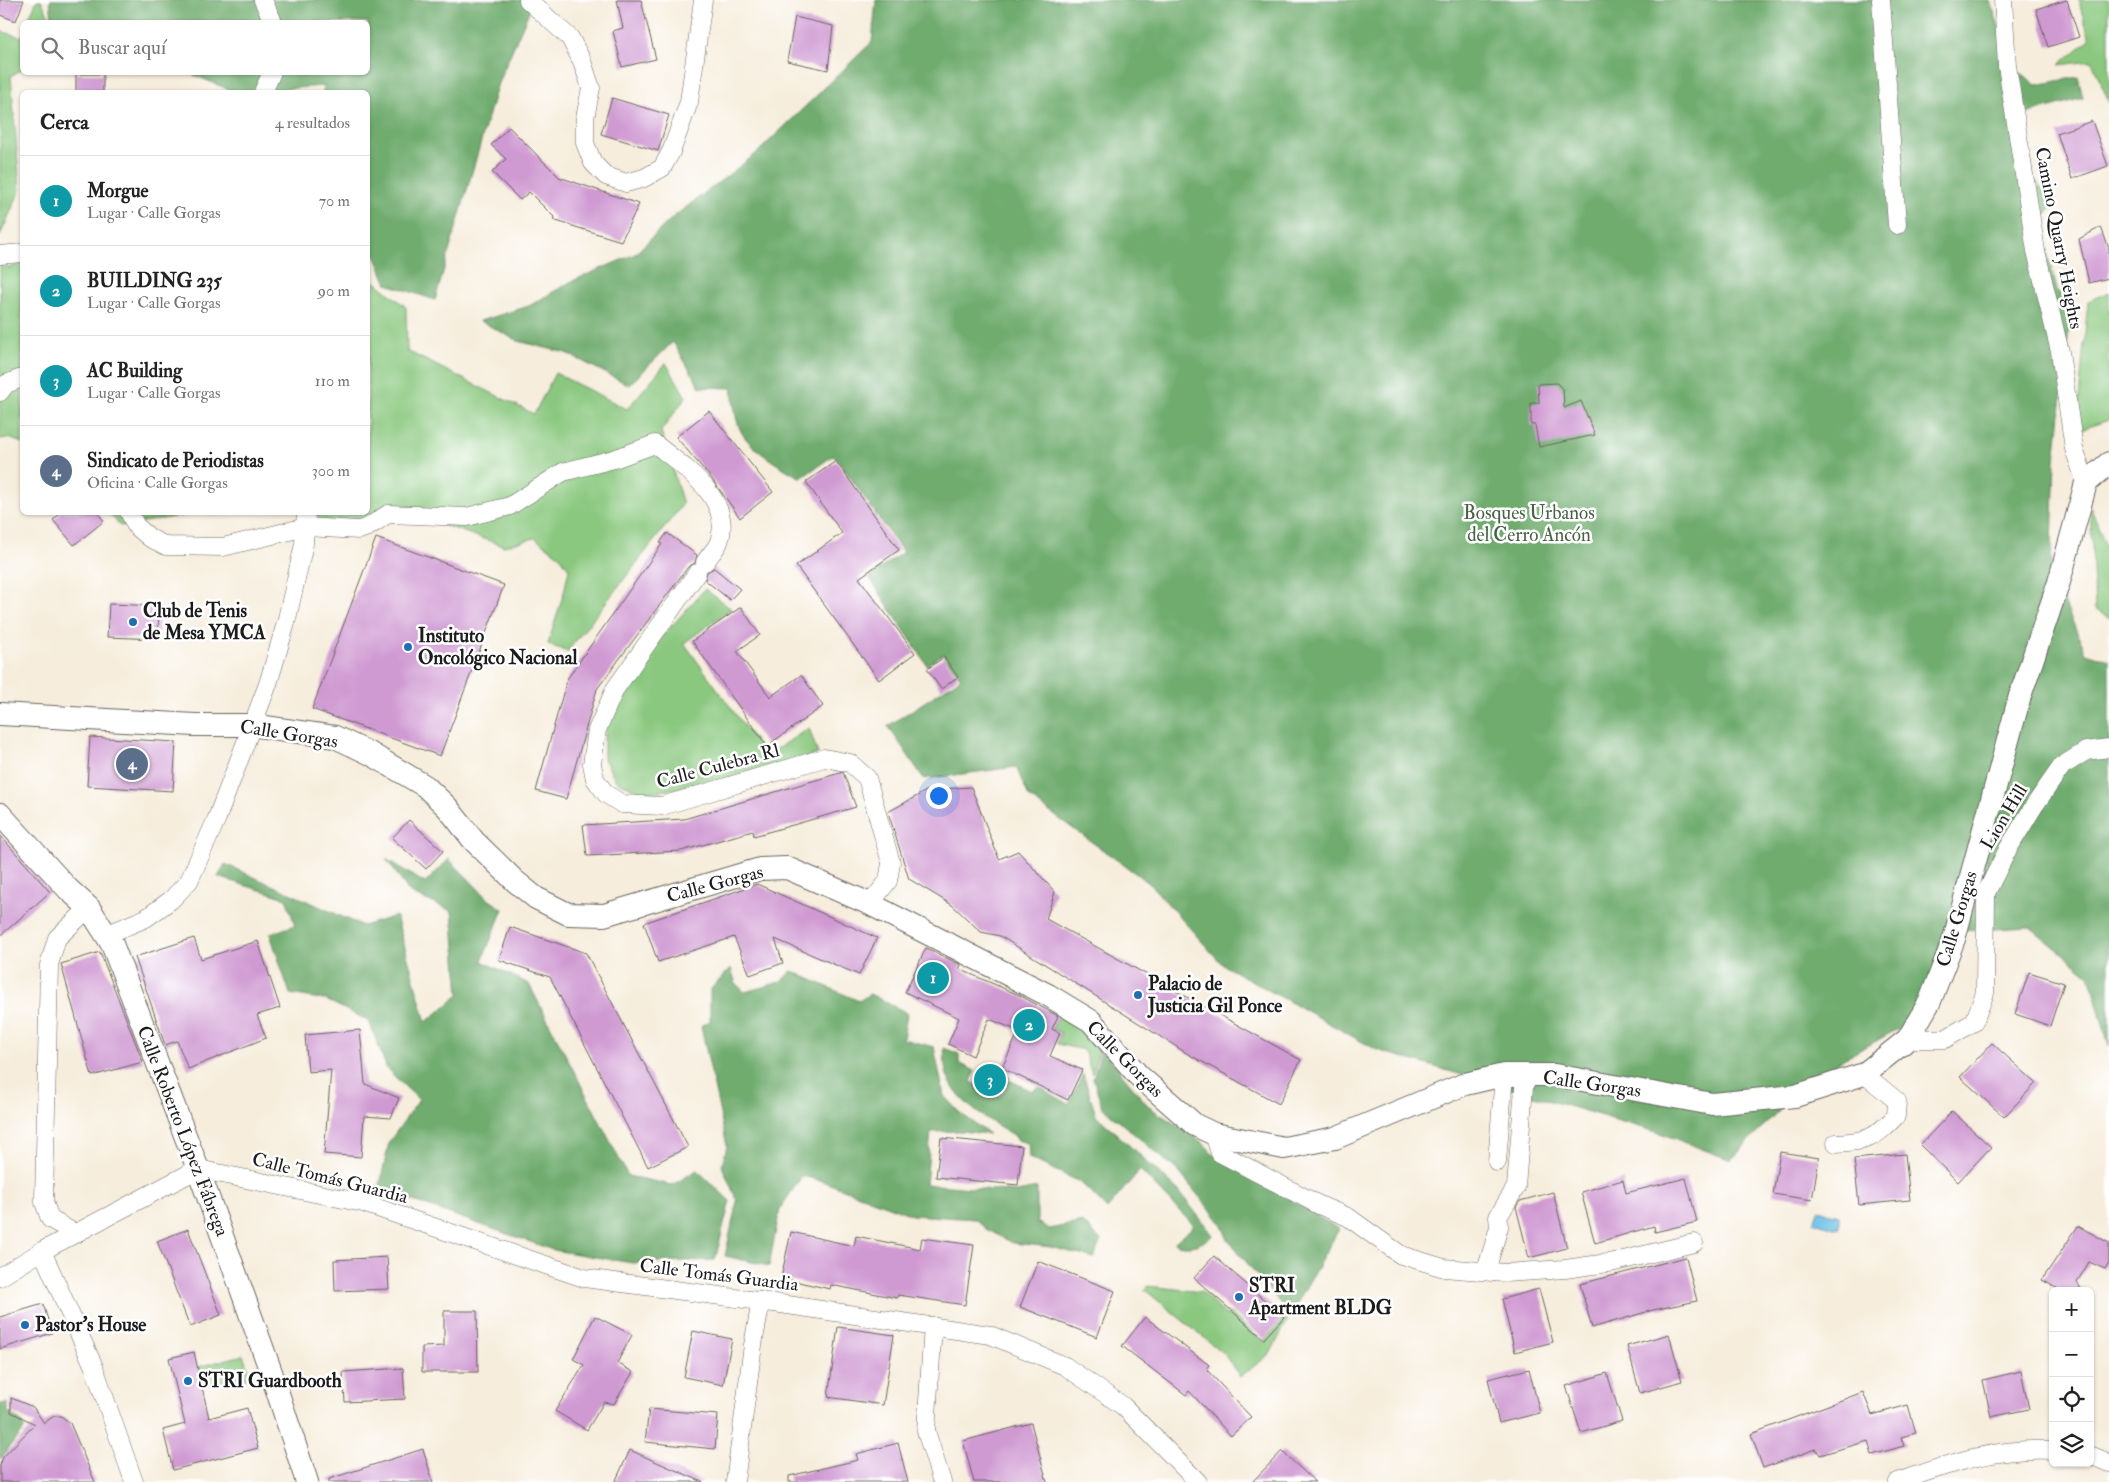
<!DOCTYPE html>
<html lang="es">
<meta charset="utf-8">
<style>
body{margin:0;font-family:"IM FELL Double Pica",serif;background:#f2f2f2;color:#222}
.controls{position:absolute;right:15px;bottom:15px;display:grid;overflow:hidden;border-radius:8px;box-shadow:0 1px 4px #0004}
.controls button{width:45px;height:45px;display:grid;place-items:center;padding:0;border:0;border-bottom:1px solid #e0e0e0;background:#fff;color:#222;font:25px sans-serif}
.you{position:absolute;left:938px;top:795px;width:18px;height:18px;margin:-12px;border:4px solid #fff;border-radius:50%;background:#1a73e8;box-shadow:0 0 0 8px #1a73e833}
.badge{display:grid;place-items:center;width:32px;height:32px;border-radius:50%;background:#2563eb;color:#fff;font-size:16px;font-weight:700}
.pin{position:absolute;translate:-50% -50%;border:2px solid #fff;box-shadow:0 1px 5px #0006}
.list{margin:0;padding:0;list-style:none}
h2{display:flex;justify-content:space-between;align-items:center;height:65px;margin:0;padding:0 20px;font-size:21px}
h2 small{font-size:16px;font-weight:400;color:#767676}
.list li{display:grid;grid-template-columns:32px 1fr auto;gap:15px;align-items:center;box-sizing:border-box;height:90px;padding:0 20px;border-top:1px solid #e0e0e0}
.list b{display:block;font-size:19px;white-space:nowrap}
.list p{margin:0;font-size:16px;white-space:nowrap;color:#767676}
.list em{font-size:16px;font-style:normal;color:#767676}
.icon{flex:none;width:28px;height:28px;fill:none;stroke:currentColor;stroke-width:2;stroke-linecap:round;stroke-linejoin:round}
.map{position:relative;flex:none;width:2109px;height:1482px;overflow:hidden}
.search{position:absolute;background:#fff;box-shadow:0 1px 4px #0004;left:20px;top:20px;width:350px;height:55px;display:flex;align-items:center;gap:12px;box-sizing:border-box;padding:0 18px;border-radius:8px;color:#767676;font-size:19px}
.panel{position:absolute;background:#fff;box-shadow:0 1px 4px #0004;left:20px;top:90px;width:350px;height:425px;border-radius:8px}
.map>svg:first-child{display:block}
.green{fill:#8ac87f;stroke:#53724e}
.forest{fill:#6fac6e;stroke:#466445}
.water{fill:#69c0e6;stroke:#426e81}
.building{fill:#cf99d2}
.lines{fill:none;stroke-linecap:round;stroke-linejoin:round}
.minor-casing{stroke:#68655f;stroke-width:19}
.tertiary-casing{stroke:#68655f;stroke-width:24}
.minor{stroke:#fff;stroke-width:18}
.tertiary{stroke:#fff;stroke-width:22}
.poi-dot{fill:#1f6fb2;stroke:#fff;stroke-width:2}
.labels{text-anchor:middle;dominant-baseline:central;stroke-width:5;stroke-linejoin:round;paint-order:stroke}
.street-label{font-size:19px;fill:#1c1c1c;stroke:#fff}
.park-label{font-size:19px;fill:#486144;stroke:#fff}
.poi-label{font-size:19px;font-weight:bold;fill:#1c1c1c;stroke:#fff;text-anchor:start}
</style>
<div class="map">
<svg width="2109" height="1482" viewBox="0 0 2109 1482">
<rect width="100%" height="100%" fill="#fff"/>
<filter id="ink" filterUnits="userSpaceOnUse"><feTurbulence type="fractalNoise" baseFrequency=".02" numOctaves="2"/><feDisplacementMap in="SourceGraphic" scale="10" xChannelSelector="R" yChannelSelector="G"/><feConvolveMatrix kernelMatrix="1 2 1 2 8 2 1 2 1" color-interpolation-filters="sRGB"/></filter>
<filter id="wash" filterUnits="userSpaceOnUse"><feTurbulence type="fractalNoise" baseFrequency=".0096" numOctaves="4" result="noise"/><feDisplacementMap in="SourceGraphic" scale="20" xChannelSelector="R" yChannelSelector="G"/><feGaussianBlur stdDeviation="1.12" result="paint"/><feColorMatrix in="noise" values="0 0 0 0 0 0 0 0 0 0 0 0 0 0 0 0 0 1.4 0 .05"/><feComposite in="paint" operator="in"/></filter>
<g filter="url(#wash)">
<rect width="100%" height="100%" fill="#f6eddc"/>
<g class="green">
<path d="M37 0H41L52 22H27Z"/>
<path d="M2078 0H2109V103L2092 61 2059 65 2090 39Z"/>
<path d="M0 31 21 37 22 34V69L11 76 20 190 0 236Z"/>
<path d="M22 263V443L9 438 0 439V264L9 268Z"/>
<path d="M368 276 406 307 407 351 534 414 555 373 627 409 666 363 686 397 661 431 683 504 567 652 548 644 564 592 569 569 559 555 535 538 504 546 401 510 349 528 319 521 317 513 368 512Z"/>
<path d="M2109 292V420L2076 431 2088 301Z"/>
<path d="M2090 506 2109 554V618L2095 610Z"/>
<path d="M109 513H198L120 526Z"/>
<path d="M705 589 731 609 684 643 766 756 809 728 818 754 705 785 644 793 616 781 604 759V739L611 709 640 669V661Z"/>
<path d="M1060 1014 1073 1021 1100 1049 1092 1074 1084 1050 1057 1044 1061 1033 1052 1029Z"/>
<path d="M1148 1286 1202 1292 1226 1315 1230 1313 1263 1342 1285 1318 1288 1320 1270 1354 1240 1377 1224 1354 1145 1290Z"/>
<path d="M243 1355 252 1377 203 1386 198 1367Z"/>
</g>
<g class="forest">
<path d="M50 0H534L498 83 435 300 387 284 370 243H368V92H322L325 86 235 92 189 73 368 72V22H56L52 19Z"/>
<path d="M876 0H1990L2013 68 2036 85 2078 77 2083 98 2022 115 2033 178 2055 203 2040 223 2057 290 2072 301 2055 461 2051 572 2086 653 2109 660V1046L2089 975 2030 927 1943 932 1925 1014 1811 1077 1731 1160 1660 1133 1377 1050 1223 965 1149 883 1029 797 1016 767 924 779 888 726 961 678 943 654 927 665 869 577 903 552 834 455 801 478C783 468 761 456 747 440 735 427 734 405 732 388L700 387 673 342 629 385 566 353 518 341 480 321 529 306 570 282 635 254 672 218 757 153 872 42Z"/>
<path d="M386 859 425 883 449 859 488 899 503 909 482 961 529 984 628 1176 672 1185 697 1170 730 1201 715 1260 632 1263 553 1250 379 1189 389 1142 419 1100 387 1069 369 1021 326 1000 290 994 270 934 295 925 286 898 218 877 225 864 363 926 396 916 426 1022 459 995 452 911 410 893Z"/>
<path d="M731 968 736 984 745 992 780 982 792 971 859 1001 870 994 907 1013 903 1039 934 1047 944 1096 959 1112 989 1134 959 1131 931 1132 926 1184 1017 1192 1037 1188V1222L1049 1229 1083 1222 1101 1240 1094 1258 1050 1247 1013 1243 986 1229 975 1219 912 1215 822 1181 802 1176 780 1209 769 1266 725 1256 737 1201 722 1166 727 1146 701 1026 710 1021V990Z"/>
<path d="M944 1048 959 1054V1063L975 1071 971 1082 1001 1096 1009 1080 1032 1091 1039 1087 1069 1104 1083 1074 1096 1115 1178 1190 1213 1235C1201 1245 1192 1248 1177 1245L1175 1242 1194 1226 1140 1170 1107 1209 1080 1182 1029 1158 1028 1143 1017 1140 1014 1135C987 1119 956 1104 946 1072 944 1065 945 1055 944 1048Z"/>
<path d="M1102 1049 1149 1107 1202 1142 1215 1155 1339 1229 1292 1312 1280 1303 1228 1240 1221 1223 1178 1171 1102 1107 1093 1078Z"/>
<path d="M8 1403V1412L23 1423 24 1430 0 1459V1404Z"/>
</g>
<path class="water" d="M1818 1210 1839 1215V1229L1814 1222Z"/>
<g id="blocks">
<g class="building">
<path d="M0 0H24L16 21 0 15Z"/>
<path d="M617 0H641L656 59 622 67 613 31 623 28Z"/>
<path d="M2067 0 2079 37 2048 47 2036 9Z"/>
<path d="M795 17 833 26 828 70 787 61Z"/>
<rect x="76" y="74" width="27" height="18"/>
<path d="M612 98 669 115 658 151 601 134Z"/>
<path d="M2092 121 2108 166 2072 179 2057 133Z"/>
<path d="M509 127 559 177 639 204 621 241 553 220 554 217 529 192 520 200 492 172 506 159 491 145Z"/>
<path d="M2101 227 2109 249V278L2089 283 2079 239Z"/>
<path d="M1557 383 1563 390 1564 408 1581 401 1595 435 1539 447 1535 425H1531V403H1539L1538 384Z"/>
<path d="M709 411 773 492 740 518 712 479 676 437Z"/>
<path d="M836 461 899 550 859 578 915 653 879 680 796 566 842 533 806 482Z"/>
<path d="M62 512H97L104 521 74 545 53 520Z"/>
<path d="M667 533 697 555 695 563 688 567 597 689 566 799 536 791 567 679 662 544 660 543Z"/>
<path d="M376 538 504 585 440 756 312 709Z"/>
<path d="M714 568 740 589 730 600 705 580 707 572Z"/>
<path d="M109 604 159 606 158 639 107 637Z"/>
<path d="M741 607 760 635 737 651 770 697 801 675 823 706 767 746 692 641Z"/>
<path d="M944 657 958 677 941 689 927 669Z"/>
<path d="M90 737 176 742 173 791 87 786Z"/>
<path d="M843 772 856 807 754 836 753 831 681 851 587 856 583 825 684 819Z"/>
<path d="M971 787 999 859 1018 851 1055 892 1046 919 1301 1060 1279 1104 1188 1054 1000 936 981 932 952 905 909 879 888 812 928 790Z"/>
<path d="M409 820 443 851 426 869 392 838Z"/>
<path d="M0 835 50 892 0 936Z"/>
<path d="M757 884 877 938 859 975 775 939 783 963 750 975 734 937 658 962 644 923Z"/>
<path d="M510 927 586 953 688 1147 648 1167 550 977 499 960Z"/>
<path d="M194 938 201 959 258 941 280 1008 257 1015 266 1038 188 1069 177 1041 165 1045 135 957Z"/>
<path d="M926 948 961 965 959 969 1019 995 1058 1016 1052 1029 1060 1033 1050 1056 1082 1070 1068 1100 1002 1068 1019 1031 989 1019 973 1056 948 1044 959 1018 905 992Z"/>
<path d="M100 952 143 1062 92 1076 61 964Z"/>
<path d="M2029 972 2064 983 2050 1026 2015 1014Z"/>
<path d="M360 1030 365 1084 399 1098 391 1118 364 1116 361 1157 324 1154 331 1070 308 1072 305 1035Z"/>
<path d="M1992 1043 2036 1083 2004 1117 1960 1077Z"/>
<path d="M981 1067 1007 1078 1000 1094 974 1082Z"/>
<path d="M1952 1111 1991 1147 1958 1182 1920 1145Z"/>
<path d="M941 1138 1022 1146 1018 1185 936 1177Z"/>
<path d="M1780 1152 1819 1158 1812 1200 1773 1194Z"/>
<path d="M1905 1154 1910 1200 1859 1205 1854 1159Z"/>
<path d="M1686 1178 1697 1222 1655 1232 1654 1226 1595 1243 1581 1192 1623 1180 1626 1193Z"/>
<path d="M1553 1192 1567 1248 1529 1258 1516 1207 1520 1201Z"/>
<path d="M2078 1226 2109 1243V1262L2105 1269 2089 1262 2077 1282 2082 1291H2062L2042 1280Z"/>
<path d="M188 1229 221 1315 190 1327 157 1241Z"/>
<path d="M791 1232 854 1246 856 1236 920 1249 922 1238 974 1245 965 1305 898 1295 897 1298 831 1285 830 1289 781 1278Z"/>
<path d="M1214 1256 1284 1317 1264 1339 1194 1278Z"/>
<path d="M387 1257 389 1289 335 1291 334 1260Z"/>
<path d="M1686 1257 1697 1301 1653 1310 1592 1328 1580 1284Z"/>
<path d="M1038 1261 1115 1291 1097 1337 1020 1307Z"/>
<path d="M1539 1289 1553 1342 1515 1352 1502 1299Z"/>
<path d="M43 1304 52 1333 0 1349V1317Z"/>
<path d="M444 1311H477L478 1372H422V1347L444 1346Z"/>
<path d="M595 1316 632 1335 617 1363 633 1372 614 1404 604 1402 587 1430 555 1411 584 1365 573 1359Z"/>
<path d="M1145 1317 1209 1365 1206 1369 1251 1417 1231 1436 1189 1391 1186 1395 1122 1346Z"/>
<path d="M838 1327 894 1335 883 1405 828 1397Z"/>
<path d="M693 1331 732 1339 723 1385 684 1377Z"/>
<path d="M1669 1334 1682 1381 1640 1393 1627 1346Z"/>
<path d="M194 1352 209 1418 247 1408 258 1448 173 1470 163 1430 185 1424 169 1358Z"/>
<path d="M403 1368 405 1399 345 1402 343 1372Z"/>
<path d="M1529 1369 1540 1413 1499 1423 1488 1379Z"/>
<path d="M2021 1371 2029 1409 1991 1417 1983 1380Z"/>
<path d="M1607 1373 1622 1421 1581 1433 1566 1386Z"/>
<path d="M1863 1392 1872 1415 1908 1405 1916 1433 1901 1437 1904 1446 1872 1455 1868 1441 1820 1455 1816 1449 1763 1468 1751 1434Z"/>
<path d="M11 1398 33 1407 44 1423 54 1416H61L70 1423 95 1482H0V1465L3 1457 35 1424 11 1412Z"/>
<path d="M649 1409 718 1415 715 1449 645 1442Z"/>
<path d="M1031 1423 1047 1482H974L963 1441Z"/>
<path d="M898 1443 908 1482H789V1476L858 1460 856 1454Z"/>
<path d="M423 1449 433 1482H329V1479Z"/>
<path d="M630 1450 652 1460 703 1482H615Z"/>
<path d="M1282 1451 1315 1482H1252Z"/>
</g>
</g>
</g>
<g filter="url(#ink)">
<use href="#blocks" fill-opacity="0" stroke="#68655f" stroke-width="1"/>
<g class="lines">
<g class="minor-casing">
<g id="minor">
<path d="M263 0 273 22"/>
<path d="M528 0 570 38 582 61 591 88 585 118V143L593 163 606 176 626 183 644 178 662 168 671 152 689 102 703 0"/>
<path d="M1881 0 1897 225"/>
<path d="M2003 0 2007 66 2036 251 2060 352 2074 449 2086 483"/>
<path d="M263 92 272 72"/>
<path d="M0 255 22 253"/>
<path d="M0 392 6 384 22 378"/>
<path d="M129 512 136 526 150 538 166 546 223 547 306 527 359 530 368 527 388 514 467 517 510 506 563 472 614 459 655 444C684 467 734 499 719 542 716 549 709 556 705 562"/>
<path d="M697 573 615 689 597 730 592 764 595 779 606 794 622 804 662 806 824 758 850 763 867 778 891 863 888 881 870 904"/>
<path d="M106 935 146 918 171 900 189 881 217 818 268 684 286 623 304 544 306 512"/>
<path d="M1908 1039H1945L1974 1022 1985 993 1986 893 2008 849 2034 806 2062 766 2086 751 2109 748"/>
<path d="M1214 1134 1220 1153 1319 1205 1348 1217 1401 1255 1444 1268 1505 1273 1565 1269 1615 1262 1694 1243"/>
<path d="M1836 1143C1870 1141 1873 1139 1896 1116L1897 1101 1864 1074"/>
<path d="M1497 1162 1504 1075"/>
<path d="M76 1234 50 1219 44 1202 49 965 57 938 89 908"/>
<path d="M42 1251 94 1367 134 1482"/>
<path d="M1486 1271 1499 1227 1498 1217 1516 1187 1525 1075"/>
<path d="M0 1277 42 1251 198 1169 363 1203 584 1278 774 1303 990 1335 1065 1366 1123 1406 1198 1482"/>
<path d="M933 1326 926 1431 942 1482"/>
<path d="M2090 1455 2109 1463"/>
<path d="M735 1482 753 1345 761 1301"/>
<path d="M1898 1482C1950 1463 1997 1447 2053 1450"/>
</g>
</g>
<g class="tertiary-casing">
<g id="tertiary">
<path d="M0 714 195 725H251L335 737 371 754 425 786 447 807 474 841 515 881 536 898 568 914 604 915 760 869 787 868 870 904 1048 995 1091 1021 1138 1075 1195 1125 1214 1134 1284 1148 1335 1138 1465 1084 1504 1075H1555L1712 1104 1795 1096 1864 1074 1908 1039 1930 1001 1954 939 2020 696 2059 582 2086 483 2109 463"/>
<path d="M0 814 68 889 89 908 112 944 198 1169 271 1372 307 1482"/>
</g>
</g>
<use href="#minor" class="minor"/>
<use href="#tertiary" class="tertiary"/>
</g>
</g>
<g class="poi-dot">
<circle cx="133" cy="622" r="5"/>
<circle cx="408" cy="647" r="5"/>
<circle cx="1138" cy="995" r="5"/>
<circle cx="1239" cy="1297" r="5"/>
<circle cx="25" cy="1325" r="5"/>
<circle cx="188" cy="1381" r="5"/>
</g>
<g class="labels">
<g class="street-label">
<text transform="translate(2059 238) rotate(79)">Camino Quarry Heights</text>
<text transform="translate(289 734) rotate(9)">Calle Gorgas</text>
<text transform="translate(718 766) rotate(-15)">Calle Culebra Rl</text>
<text transform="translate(2004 817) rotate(-59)">Lion Hill</text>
<text transform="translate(715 884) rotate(-15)">Calle Gorgas</text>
<text transform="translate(1957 919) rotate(-73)">Calle Gorgas</text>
<text transform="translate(1125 1059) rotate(45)">Calle Gorgas</text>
<text transform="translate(1592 1084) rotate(8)">Calle Gorgas</text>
<text transform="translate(183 1131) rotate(69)">Calle Roberto López Fábrega</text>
<text transform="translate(330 1178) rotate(14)">Calle Tomás Guardia</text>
<text transform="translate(719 1275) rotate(7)">Calle Tomás Guardia</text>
</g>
<g class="park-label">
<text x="1529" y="513">Bosques Urbanos<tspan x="1529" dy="22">del Cerro Ancón</tspan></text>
</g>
<g class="poi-label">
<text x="143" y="611">Club de Tenis<tspan x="143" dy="22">de Mesa YMCA</tspan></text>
<text x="418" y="636">Instituto<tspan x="418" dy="22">Oncológico Nacional</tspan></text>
<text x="1148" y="984">Palacio de<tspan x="1148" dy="22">Justicia Gil Ponce</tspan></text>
<text x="1249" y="1286">STRI<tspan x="1249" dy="22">Apartment BLDG</tspan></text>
<text x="35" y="1325">Pastor's House</text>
<text x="198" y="1381">STRI Guardbooth</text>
</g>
</g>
</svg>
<div class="controls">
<button>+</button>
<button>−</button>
<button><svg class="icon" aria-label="locate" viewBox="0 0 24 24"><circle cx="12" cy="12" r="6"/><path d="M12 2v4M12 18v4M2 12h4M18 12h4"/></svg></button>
<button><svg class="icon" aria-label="layers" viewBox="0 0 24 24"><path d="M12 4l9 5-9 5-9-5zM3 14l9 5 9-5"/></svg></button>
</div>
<div class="you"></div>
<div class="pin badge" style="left:933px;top:978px;background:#0f9aa8">1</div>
<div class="pin badge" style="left:1029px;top:1025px;background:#0f9aa8">2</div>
<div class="pin badge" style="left:990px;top:1080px;background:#0f9aa8">3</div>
<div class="pin badge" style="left:132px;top:764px;background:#5c6f8a">4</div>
<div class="search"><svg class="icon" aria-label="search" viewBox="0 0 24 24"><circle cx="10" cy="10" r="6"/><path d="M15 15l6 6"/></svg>Buscar aquí</div>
<section class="panel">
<h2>Cerca<small>4 resultados</small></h2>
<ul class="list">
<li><span class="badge" style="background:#0f9aa8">1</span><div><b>Morgue</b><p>Lugar · Calle Gorgas</p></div><em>70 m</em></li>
<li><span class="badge" style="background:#0f9aa8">2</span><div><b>BUILDING 235</b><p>Lugar · Calle Gorgas</p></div><em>90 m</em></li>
<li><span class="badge" style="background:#0f9aa8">3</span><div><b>AC Building</b><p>Lugar · Calle Gorgas</p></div><em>110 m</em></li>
<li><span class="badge" style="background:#5c6f8a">4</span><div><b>Sindicato de Periodistas</b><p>Oficina · Calle Gorgas</p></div><em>300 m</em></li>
</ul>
</section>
</div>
